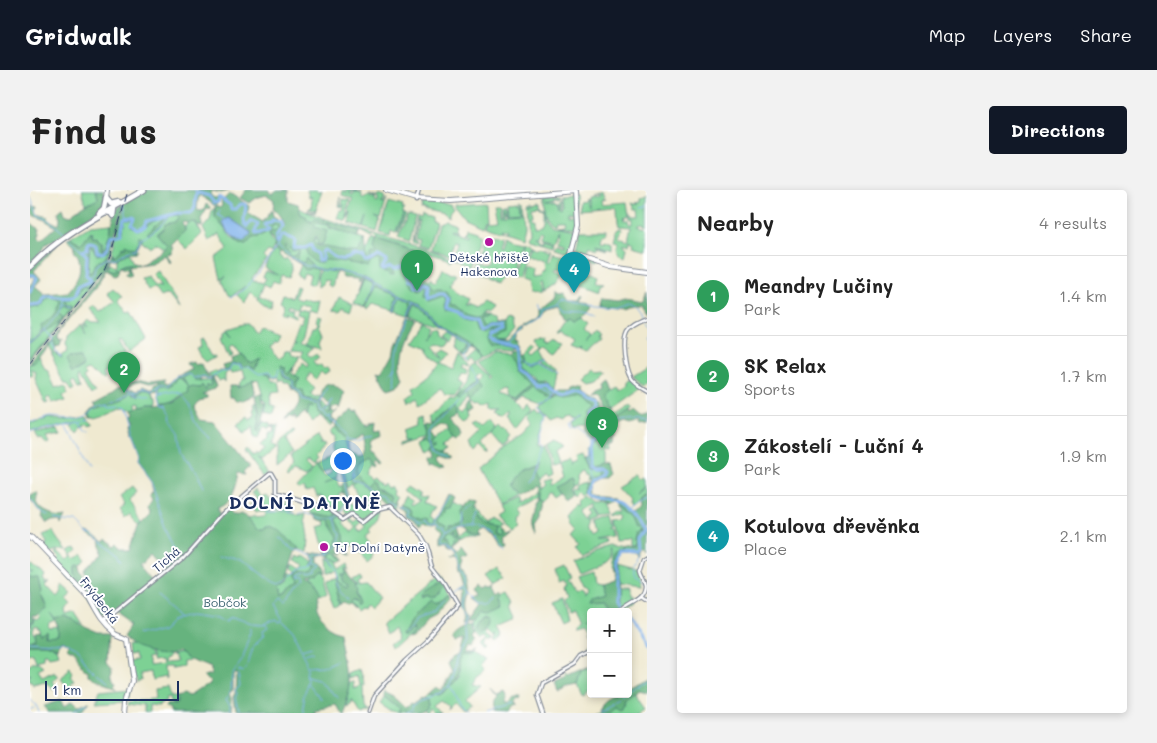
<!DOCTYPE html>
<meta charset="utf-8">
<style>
body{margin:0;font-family:Mali,sans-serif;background:#f2f2f2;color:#222}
.controls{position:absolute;right:15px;bottom:15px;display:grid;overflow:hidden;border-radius:5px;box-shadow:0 2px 8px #0003}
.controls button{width:45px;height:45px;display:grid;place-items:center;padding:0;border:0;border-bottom:1px solid #e0e0e0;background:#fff;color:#222;font:25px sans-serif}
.scale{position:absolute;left:15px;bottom:12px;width:134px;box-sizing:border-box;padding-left:5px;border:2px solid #1b2f5e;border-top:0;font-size:14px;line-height:18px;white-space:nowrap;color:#1b2f5e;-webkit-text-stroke:4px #fff;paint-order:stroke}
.you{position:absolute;left:312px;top:270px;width:18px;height:18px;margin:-12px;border:4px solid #fff;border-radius:50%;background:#1a73e8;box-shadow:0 0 0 8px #1a73e833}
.badge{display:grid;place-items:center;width:32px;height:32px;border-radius:50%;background:#111827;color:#fff;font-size:16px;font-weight:700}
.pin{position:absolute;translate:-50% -41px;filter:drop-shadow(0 1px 2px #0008)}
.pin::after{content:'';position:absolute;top:26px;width:18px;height:15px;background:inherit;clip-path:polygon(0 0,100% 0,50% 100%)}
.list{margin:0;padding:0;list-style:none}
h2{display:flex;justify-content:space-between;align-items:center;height:65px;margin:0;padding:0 20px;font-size:21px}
h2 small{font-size:16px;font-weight:400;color:#767676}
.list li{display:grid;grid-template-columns:32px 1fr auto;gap:15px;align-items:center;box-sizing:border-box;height:80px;padding:0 20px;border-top:1px solid #e0e0e0}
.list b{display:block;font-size:19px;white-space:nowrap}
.list p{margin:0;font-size:16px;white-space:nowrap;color:#767676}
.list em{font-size:16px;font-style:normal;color:#767676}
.map{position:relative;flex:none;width:617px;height:523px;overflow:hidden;border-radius:5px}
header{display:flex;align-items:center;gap:30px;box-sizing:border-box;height:70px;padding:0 25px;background:#111827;color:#fff}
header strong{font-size:24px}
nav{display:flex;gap:28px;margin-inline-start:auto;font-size:18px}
.intro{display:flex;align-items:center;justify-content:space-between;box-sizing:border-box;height:120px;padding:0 30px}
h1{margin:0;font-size:35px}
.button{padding:12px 22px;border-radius:5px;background:#111827;color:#fff;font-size:18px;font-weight:700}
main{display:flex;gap:30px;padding:0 30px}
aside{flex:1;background:#fff;border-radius:5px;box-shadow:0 2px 8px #0003}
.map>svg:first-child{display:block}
.green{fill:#7dd194;stroke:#4c8079;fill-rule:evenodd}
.forest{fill:#66b37e;stroke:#40716e;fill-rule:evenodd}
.water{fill:#7db0ea;stroke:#4c70a4}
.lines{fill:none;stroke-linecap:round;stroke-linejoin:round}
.stream{stroke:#7db0ea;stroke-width:1}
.river{stroke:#7db0ea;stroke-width:3}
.minor-casing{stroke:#858c97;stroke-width:5}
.major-casing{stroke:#858c97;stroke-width:6}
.highway-casing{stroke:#858c97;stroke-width:7}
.minor{stroke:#fff;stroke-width:2.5}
.major{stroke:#fff;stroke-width:4}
.highway{stroke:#fff;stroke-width:4.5}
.rail{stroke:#1b2f5e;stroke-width:1;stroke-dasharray:8 4;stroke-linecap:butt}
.poi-dot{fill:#b5179e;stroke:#fff;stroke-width:2}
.labels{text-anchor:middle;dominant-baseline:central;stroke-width:4;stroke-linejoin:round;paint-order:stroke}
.poi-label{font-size:12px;fill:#1b2f5e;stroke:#fff}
.street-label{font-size:12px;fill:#1b2f5e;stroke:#fff}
.park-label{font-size:12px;fill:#38606e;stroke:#fff}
.district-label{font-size:18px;font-weight:bold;letter-spacing:1px;fill:#1b2f5e;stroke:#fff}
</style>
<header>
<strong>Gridwalk</strong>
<nav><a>Map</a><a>Layers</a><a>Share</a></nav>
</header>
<div class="intro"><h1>Find us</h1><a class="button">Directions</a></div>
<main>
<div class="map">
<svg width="617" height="523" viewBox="0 0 617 523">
<rect width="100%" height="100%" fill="#fff"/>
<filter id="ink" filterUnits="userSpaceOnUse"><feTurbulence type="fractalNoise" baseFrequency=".02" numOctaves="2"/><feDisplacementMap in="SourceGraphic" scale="10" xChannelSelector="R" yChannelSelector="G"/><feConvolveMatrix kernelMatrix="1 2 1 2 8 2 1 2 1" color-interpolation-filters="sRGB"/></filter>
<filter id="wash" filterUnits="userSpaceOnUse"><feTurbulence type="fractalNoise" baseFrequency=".0096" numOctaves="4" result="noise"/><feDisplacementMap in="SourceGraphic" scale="20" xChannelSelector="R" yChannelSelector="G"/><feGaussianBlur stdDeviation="1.12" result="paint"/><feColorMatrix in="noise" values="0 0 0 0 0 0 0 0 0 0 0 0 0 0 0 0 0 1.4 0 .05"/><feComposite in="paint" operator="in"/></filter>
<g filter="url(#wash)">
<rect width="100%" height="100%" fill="#efe9d0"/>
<g class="green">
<path d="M52 0H66L68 8 56 14Z"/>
<path d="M277 0H287L288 2 292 0 285 23 277 21 284 22 285 18 283 20 278 19 281 18 282 7H279Z"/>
<path d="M313 0 317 3 316 0 332 2 323 0 322 3H319L323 5 324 2 332 4V7L335 8 337 6 346 9 345 12 348 13V8L339 5 347 7 349 5 355 7 353 13H351L354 14 357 8 351 29 345 27 350 30 347 42 334 38 337 27 333 38 319 33 321 22 316 31 307 28 310 20 313 21 314 18 309 16 311 7 310 15 315 16 312 14 313 9 320 10 316 21 318 22 317 28 320 22 318 20 323 9 312 5Z"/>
<path d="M573 2 572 5H575L573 9H576L571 10 572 14 597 12 599 26 593 28 594 30H598L599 34H602V31L603 30V28L600 29V22L602 26H609L608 19H605L602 13 608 15V13H606L611 12V8L617 6V36L612 34 607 36 617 38V60L603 56 604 53 600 51 599 55H593L597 59 595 67 589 65 587 59 588 52 584 51 586 43H585L588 39 591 38 592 40 589 48 598 51 601 37 589 36 588 32 587 19 585 17 550 20 549 11 557 10 559 17V9H555L558 8V7L570 6 569 4 561 5Z"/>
<path d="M545 4 546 23 538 22V25L546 24V37L526 35 534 34 535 30H526L525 34C514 29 515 16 515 6L529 5V7H524V8L517 10H526L528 17V10L530 8V18L532 17 531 5Z"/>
<path d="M490 9 492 10 493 20 476 21 474 16V24L476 22 493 21 494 35 491 47 473 41 476 39 470 37 472 41 454 35 456 29 467 28 464 13H470V23H472V14H476L477 20H478L477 12 489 11 490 19H491Z"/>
<path d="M498 11 500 15V11H502V13L510 11V18H515L516 28 522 35 546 39 539 62 524 58 526 53 534 55V53L527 51 529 39 527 41 523 51 510 47 512 42 509 41 507 46H503L509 48 508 50 513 52 512 49 523 52 522 56 498 49 496 46 499 42 497 12ZM510 16 514 19V31L512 35 504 36V28H501V25H503L502 17Z"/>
<path d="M359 12 373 16 372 19H375L372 23 376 25 368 43 367 41 373 27V24L365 43 361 41 360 46 350 43Z"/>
<path d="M456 12 457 28H455L452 36 434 28 424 15 425 14Z"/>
<path d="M393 13 420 14 423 19 420 22 418 28 413 24 397 20 395 21 396 19 393 20 394 19 393 18 391 20Z"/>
<path d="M185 17V27L202 48 210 54 216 55 222 48C233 46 236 44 243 35H247L248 38 244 42H241L239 44 240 49 245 54 241 63 238 61 233 67 236 70 222 88 224 92 226 91 233 93 236 88 233 87 236 81 248 85 235 78 236 75 244 60 250 61 249 66 255 70 256 68C264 75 263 78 259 87L251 85 249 93 243 91 240 97 234 94 229 107 242 110 240 117 233 115 227 110 228 108 220 102 214 112 207 105 215 96 202 106 199 105 192 90 196 86 191 89 186 68 198 59 189 44 179 51 173 38 180 30 182 21Z"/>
<path d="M270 18C277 26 387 56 406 62L420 68 422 69 420 71 414 68 390 61 389 63 381 60 392 74 390 83 400 90 402 88V90L406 92 413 79 422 84 423 82 426 84 420 95 426 102 438 109 435 115H438V113L445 118 453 112 462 117 458 123 453 122C449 129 449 132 451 139L460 135 453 137 450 131 451 128H456L455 125 464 131 465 135 471 134 474 138V133L476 130 481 132V135L484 140 476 150 468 151 488 154 491 158 481 161 465 160 453 166 451 164 452 167 445 171 441 166 438 170 435 167 444 159 436 153 431 163 422 155 425 147 430 150 421 144 417 150 410 145 415 141 419 143 402 128 409 136 380 126 385 114 394 119 389 113 360 102 368 107 363 120 342 114 338 119 335 118 345 97 353 99 333 87 306 82 302 97 298 95 299 91 294 90 293 94 289 97 287 88 290 80H288L284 95 278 93 280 85 274 83 272 88 267 85 271 75 277 80 280 77 287 79 280 76 276 77 262 69 248 52H283L287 45 293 53 284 37 285 33 296 34 299 38 335 49 329 61 336 63 343 48 346 50 345 53 376 58 348 49 344 45 342 47 331 41 329 45 315 37 294 31 293 28 292 30 288 29 281 33V31H277L276 27 271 24 269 20Z"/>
<path d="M150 25 145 32 134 38 127 44 137 55 134 59 126 53 119 57 112 51V46L105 58 92 57 91 62 83 67 84 64 82 63 86 46C97 46 93 36 96 29L125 30 136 26 118 42 119 45 139 26Z"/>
<path d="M378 25 385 27 379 51 368 47Z"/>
<path d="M392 25 402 28V31L406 33 398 58 388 55 390 50 385 49 389 30 387 31 383 50 387 52 386 54 382 52 387 27 391 28Z"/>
<path d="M415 31 426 35 424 40 426 42 420 40 419 41 436 47V45L432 44 434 43 433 42 435 41V38L445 41 446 44 449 45 439 77 422 67 427 53 423 52 419 65 401 59 408 34Z"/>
<path d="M158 32H165L172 44 157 59 147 49 155 40V37Z"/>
<path d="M81 33C81 40 78 55 73 60L72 52 67 50 66 47 63 48 62 41 51 54 40 47 60 35Z"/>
<path d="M550 40H576V44L572 45 571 51 574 52 575 50 582 53V60L566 54V55L577 59V60L567 57 566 59 560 55 557 62 551 60 548 61 554 62V64L559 66 560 64 566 65V68L569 69 566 71 545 63Z"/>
<path d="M462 44 470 46 467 56 469 57 472 46 478 50 490 52 482 72 483 73 480 85 472 84 465 94 455 88 461 78 459 77 453 87 442 79 444 72 454 74 458 71 457 68 449 66 451 59 448 66H446L452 46 457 48V45L461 46Z"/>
<path d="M492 51 499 53 488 88 481 86Z"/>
<path d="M60 55 67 65 80 61 79 65 78 64C72 70 68 81 58 83Z"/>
<path d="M500 55H502L500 59 502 57 508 59 509 57 519 62 521 60 514 57 521 59 517 72 519 73 523 62 525 64 538 67 534 81 525 79 524 81 533 84 525 95 514 101 512 92 510 93 513 102 499 103 497 91 490 89 493 76 503 79 502 87 511 86 512 81H515L514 71 497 66Z"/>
<path d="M102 60 107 62 100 63 104 72 94 74 85 81 78 79 80 74 87 76V69Z"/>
<path d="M550 79 557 80 568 86 566 92 574 93 570 95V102L549 94 548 88Z"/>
<path d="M128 81 144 108 149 119 139 106 135 105 130 107 124 98 118 100 111 88 118 86 124 96 131 97 123 84Z"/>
<path d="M334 90 343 94V96L338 110 333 117 324 113Z"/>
<path d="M52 96H53L57 100 43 118 36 114 35 110 37 108 38 111C43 104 50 105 52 96Z"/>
<path d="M266 96 269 97 265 107 271 110 273 108 282 111 290 110 288 122 279 120 280 116 270 114 268 119 258 115V118L263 119 262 123 266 125 265 127 256 123V121L255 124 251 123 254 114 250 112 253 104 262 108Z"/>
<path d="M83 98 92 106 88 110 97 123 101 122 116 149 99 162 91 149 89 150 97 165 93 169 97 178 88 183 82 175 78 177 80 181 78 182 66 170 61 172 62 175 59 177 70 194 66 196 54 176 53 180 55 189 52 190 48 183 45 185 48 192 45 194 41 187H37L19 156 23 152 26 157 24 162 34 166 33 163 38 160 35 155 36 148 50 135 56 144 52 135 54 134 58 137 55 133 58 130 60 132H71L60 119 63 116 70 122 85 112 77 103Z"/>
<path d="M19 107 30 110C30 121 8 144 0 152V118L9 117Z"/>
<path d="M309 107 323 114 320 121 313 117 310 121 303 120Z"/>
<path d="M370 107 380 111 381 116 378 125 365 121Z"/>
<path d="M33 116 41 120 4 166 0 170V154L13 141 29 133 33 128 28 122Z"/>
<path d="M268 119 279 121 274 144 270 152 286 158 278 164 281 168 289 164 291 167 284 172 287 176 292 174 294 178 298 177 300 182 294 185 291 182 281 191 279 189 280 187 276 183 271 191 279 200 275 206 280 209 285 207V211L293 218 296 215V222H298L297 224 287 220 285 213 268 210 260 203 261 194 264 192 259 188 270 174 275 178 277 175 269 168 273 162 258 161 262 150 265 151 262 149 268 132 271 133 273 126 267 124Z"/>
<path d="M288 126 292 127 289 135 293 144 290 151 292 158 277 154 283 137H286L288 133 286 131Z"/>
<path d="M540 128 544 131 552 128 558 134 554 139 560 144 555 150 565 140 569 145 567 146 569 149 556 160 550 158 551 155 548 158 541 155 545 149 536 143 535 144 530 140 528 143H526L535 130Z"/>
<path d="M392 131 399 136 394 146 401 137 406 138 407 144 415 150 412 154 409 155 402 152 397 154 405 164 410 167 405 162 406 160 409 158 416 162 408 172 421 177 427 161 438 173V175L432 172 430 176 436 179 435 184 431 182 427 189 432 193 424 205 414 204 410 198 390 213 387 207 382 211 380 209 381 211 379 213 377 207 385 201 383 195 399 183 407 172 397 165 392 158V156L379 150Z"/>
<path d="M213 134H218L224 143 228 136 245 143 242 151H238L235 156 233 155 244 170 250 168 252 162H257L258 166 267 168 253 186 250 185V179L247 178 248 190 258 196 255 203 253 197H249L248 193 244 195 243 191 239 192 235 191V188H230L234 189 238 196H243L245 206 238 207 239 219 243 220 241 228 233 226 235 216 232 214 226 194 212 198 208 197 210 191H214L212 190 210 181 200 183 199 180H197L194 184V192L192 189 189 191 185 185 183 186 186 193 179 182 184 179 186 181 189 179H194L202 172 212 177H215L219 181 223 170 216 174 201 153 198 155 201 163 199 165 191 146 194 144V142L197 140 200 146 197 139Z"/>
<path d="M175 147 184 164 187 163 188 164 178 170 173 165 169 157 173 155 172 148Z"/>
<path d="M516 149 515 152 519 154 524 150 533 153 524 164 515 157 512 160 506 153 507 151Z"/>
<path d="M504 156 506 158 501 164 504 166 511 160 516 170 526 181V183L513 174 515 170 504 177 498 175 503 178 511 174 526 185 523 199 516 192 509 193 507 189 493 178 492 172 497 173 495 165Z"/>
<path d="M465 162 481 164 488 173 490 182 504 195 487 210 480 207 479 199 474 200 471 204 479 207 495 221 499 215 503 220 489 238 487 240 479 229 481 226V223L474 230 467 223 471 220H462V214L455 217 451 213 449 214 442 210 454 196 450 191 454 186 451 183 447 186 448 191 439 196 430 207 438 200 440 205 430 219 434 223 438 218 441 223 442 229 437 233C431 227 428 223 426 214L412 225 406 232 403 223 410 219 420 207 424 208 436 191 440 175 447 171V173L460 185 461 189 463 187 449 171Z"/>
<path d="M11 169 17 180H21L28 194 38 191 41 198 36 201 39 207 25 211 22 204 18 206 21 212 17 213 6 189 7 184 2 180 4 186 0 187V177L7 174Z"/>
<path d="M617 177V194L613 197 601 187Z"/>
<path d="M559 178 562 180 569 179 571 181 561 191 552 193 547 189Z"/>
<path d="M160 184 165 188H180L182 194 179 195 177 198 170 195 158 196V200C145 207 146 216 128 216L126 208 127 201H139L148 189 154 191 153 188Z"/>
<path d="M600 189 611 198 580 220 581 227 597 217 600 220 583 231 580 228 576 232 573 228 572 205 574 202 584 196 587 200 594 196V192Z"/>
<path d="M505 197 517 204 520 208 511 214 494 208 488 213V211Z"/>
<path d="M110 202 119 206 120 210 123 211V218H115L107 220 105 216 102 217 103 222 99 223 92 218 89 217 70 226 67 227 62 225 61 220C71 208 89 212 101 203L102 207 106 208 104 206Z"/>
<path d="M545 205 552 213 559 216 552 223C554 232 560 226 566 228L574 238 570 241 563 232 558 235 562 241 560 245 563 248 561 253 553 245V240L550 239 542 240 540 234 547 228 541 230 538 226 533 227 532 230 526 228 521 231 510 218V216L523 206 534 207Z"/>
<path d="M279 215 281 216 285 226H287L289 229 300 235 297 237 285 227 278 234C273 229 269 225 273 218H277Z"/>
<path d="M224 216 227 226 226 241H228L231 234 238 237V239L245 240 241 256 245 259 232 270 228 266 239 280V282L235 285 216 259 218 257 223 264 226 262 227 264 234 259 230 254 237 250V246H241L242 241 238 240 237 242 232 239 227 248 223 245 221 236 214 241 208 233 216 227 218 230 223 228 221 223 223 222 222 217Z"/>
<path d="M506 219 509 223 512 222 516 227 507 255H510L511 257 514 255 520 283 515 286 512 282 504 288 501 280 506 270 502 274 489 279 477 300 484 306 468 315 448 279 478 254 493 245 502 235 499 226Z"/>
<path d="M396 223 403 244 378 252V250L389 247H383L380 238 393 233 392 225Z"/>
<path d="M57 225 59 227V231L63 235 59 237 57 234 51 237 48 241 43 234 49 231 12 239 0 243V235L20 227 35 229Z"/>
<path d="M462 232 467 239 452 255 458 261 456 263 450 257 445 262 441 254 452 243 445 236 449 234 455 239Z"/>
<path d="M30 237 32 242 17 245 20 251 16 253 12 248 8 249 5 243Z"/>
<path d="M470 237 474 241 476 240 481 246 477 253 472 257 462 245Z"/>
<path d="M303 238 305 242 314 248 320 269 314 274 311 264H309L307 261 304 262 303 260V247L300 246 298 241Z"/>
<path d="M577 239H578L581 261 576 260V274L566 277 563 274V256L571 250Z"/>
<path d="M420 240 427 248 419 254 422 258 417 261 409 257 401 262 396 251 403 248 407 251 408 256V249Z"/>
<path d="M260 244 262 245 254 252 262 263 247 275V255Z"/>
<path d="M287 246 291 253 289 254H294L295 256 286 266 288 268 284 273 278 268 276 270 282 276 277 281 266 276 259 281 258 279 264 273 261 266Z"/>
<path d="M524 250 533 257 525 262 529 273 539 270 541 276 542 273 547 271 546 267 553 265 560 279 573 280 574 284 561 290 560 284H557L555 280 551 281 549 286 550 293 546 295 543 288 526 296 532 304 526 308 522 303H518V308L512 312 510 308 507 311 508 298 513 294 510 290 519 288V295L533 287 529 273 521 275 516 255Z"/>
<path d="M302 267 303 272 307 270 310 278 308 282 306 283V288L294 293 305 289 309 297H312L314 301V303L310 302 309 307 315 309 319 307V311L317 310 308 324 293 317 290 305 286 306 283 298 277 300 275 293 270 295 268 292 286 273 295 286 300 284 301 279 293 282 287 273Z"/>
<path d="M341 269 345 275 340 283 346 288 348 286 358 292 360 290 365 294 367 292 370 296 369 300 373 303 368 311 365 307 367 304 366 301 355 296H352L349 290 346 289 341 295 333 291 329 285 328 279 330 275Z"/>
<path d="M320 273 324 281 322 293 323 294 318 298 313 281Z"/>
<path d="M610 285 613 290 617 289V297L609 303 617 298V305H615L605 314 602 310 603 308 592 296Z"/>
<path d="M329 291 345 298 354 309V317L344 321 334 330 325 324 319 327 314 322 320 314 325 315 330 307 324 295Z"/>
<path d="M384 292 395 299 393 303 396 305 400 304 397 311 407 316 403 321 401 327 405 330 399 335 397 331 384 324V318L376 314 381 302 387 308 385 312 386 313 394 308 380 296Z"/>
<path d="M561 292 562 305 560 307 555 303 550 308 545 300 546 298 552 300 549 297 553 294Z"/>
<path d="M102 298 106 303 100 310 114 328 111 331 101 321 96 326 90 319 94 314 89 308Z"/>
<path d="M228 298 233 306 238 302 243 310 256 314 257 309 262 310 260 316 263 322C254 320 249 315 239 320L241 321H257L268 327 275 325 273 336 275 349 274 363C259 363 254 336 237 336L236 338H230L223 329 218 325 226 324 227 326 236 325 237 320H227L222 312 229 307 224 301Z"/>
<path d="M505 302 506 306 505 307 485 319 488 324 484 326 486 334 480 338 465 326 471 322 468 316 484 308 487 312 484 315Z"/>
<path d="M562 307 572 314 580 313 584 325 575 328 569 319V315L558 323 564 331 567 332 565 329 569 326 566 322 569 320 574 329 568 332 565 340 568 347 573 344 570 333 584 327 587 338 584 340H587L588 348 572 351H581L582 354 552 365 547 357 551 354 543 345 549 340 544 334V332L542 328 552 316 556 318 555 313Z"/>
<path d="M423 313 432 318 429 322 432 333 426 337 416 338 418 341 415 343 406 331 414 322 415 318 418 317Z"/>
<path d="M591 314 605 325 610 337 613 336 614 338 612 339V342L609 344 607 353 608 360H603V352L591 353 587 331 594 330 596 326 593 324 586 327V325L591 321 595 322 591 316Z"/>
<path d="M279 315 299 320 303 323V326L297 328 283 324V326H281Z"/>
<path d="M353 318 350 328 341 338 343 340 337 344 341 350 340 359 348 353 350 355 343 361 344 365 337 371 324 355 321 357 319 354H317L318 358 314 361 312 347 303 331 308 327 316 330 312 335 322 343 327 338 318 330 325 325 321 329 326 333 330 329 334 331 328 337 331 341 337 336 335 332 343 323Z"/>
<path d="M442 318 455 333 461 328 470 333 466 335 469 337 468 339 471 343 464 345V336L452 334 447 330 446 326 442 322Z"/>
<path d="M294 331H297V337L305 350 299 362 291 365 284 339 292 337 291 332Z"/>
<path d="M22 341 28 350 36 360H27L19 363 13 357 16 352 12 345Z"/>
<path d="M435 343 446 345 447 347H438L429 352 427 350 423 357 419 360 416 353 412 351 415 346 418 347 422 344 423 346 422 348 424 350 427 346 429 348Z"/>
<path d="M44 357 46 361 41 366 46 371 52 366 58 372 53 378 50 377 48 378V386L59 397 54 401 27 373 29 369 25 363 27 361 38 372 42 368 37 361Z"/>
<path d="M585 357 598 360 596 362 586 367 581 383C578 375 584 367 585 359L580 369 574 373 549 384 543 371 569 361Z"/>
<path d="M298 365 306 370V372L302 374 296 371 301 374 304 380 313 374 316 379 313 378V382L311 386V390L318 393 317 396 308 392 303 382 292 387 291 371 299 379 293 369Z"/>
<path d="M264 368 267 370 269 368 279 375 278 377 279 381 276 387 265 385 261 390 263 399 255 404 253 408 248 410 246 400 253 398 256 388 259 390 261 386 258 383 260 377 266 382 269 378 262 373Z"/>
<path d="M0 371 16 384 14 389 17 391 16 393 21 391 17 395 28 407 31 403 33 395 42 403 36 408 41 415 37 421 38 427 47 424 56 438C52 437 40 432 39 430L27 432 22 424 28 435 22 436 21 442 25 443 31 442V452L20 453V447L13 450 12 443 5 439 3 445 8 451V456L0 458V443L2 441 1 437 4 436 5 429 7 432 11 430 10 426 17 418 11 402 13 401 10 390 0 386V382L4 380 0 381Z"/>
<path d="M534 375 540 388 537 390 545 403 550 401 553 407 555 401 551 398 546 387 561 382 563 394 568 395 571 406 559 410V413H570L573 422H561V430L551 434 561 431V460L555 463 553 462 558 459 552 447 554 446 550 439 543 441V438L548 435 542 420 538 422 534 411 537 408 534 399 536 396 534 391 529 393 525 379Z"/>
<path d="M587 376 609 382 610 386 609 389V397L586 394 585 389Z"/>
<path d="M469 379 477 388 465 395 458 386Z"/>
<path d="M329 383 331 386 327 389 329 392 328 393 336 392 349 408 341 417 337 413 335 417 333 416 329 419 321 410 323 408 331 411 324 394 327 393 322 387Z"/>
<path d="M285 386H287L291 390 296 407 287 412C288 405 281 399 275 395L282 391Z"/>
<path d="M408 387 407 390 408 392 410 389 412 393 389 408 390 411 397 408H405L415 396 420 404 406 415 401 412 383 427 375 441 378 442 385 434 386 439 366 457 363 453 371 447 367 436 359 443 354 432Z"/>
<path d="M304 388 310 415 304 419 294 394Z"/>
<path d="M585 399H596V407H600L599 414 589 421 585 415Z"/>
<path d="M479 402 485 413 484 416 489 427 487 430 471 437 475 445 468 451 466 449 470 444 467 445 461 439 459 444 465 448 462 451 460 449 456 455 460 458 458 460 453 454 459 448 456 446 453 448C446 442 446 441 445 432L455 421H462L475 416 472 408 474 404ZM460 426 464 428 463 436 453 444 448 439 450 434Z"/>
<path d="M532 409 537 430 531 433 522 413Z"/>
<path d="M103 453C108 453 119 458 125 459V466L121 467V475L136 473 135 468 126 469 127 459 143 462 137 469 138 472 148 471 146 464 144 463 153 461 160 470 154 471V477L144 479 143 476H136L137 491 136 487 122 490 121 481 110 483V489L106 491 105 486H102L101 471 110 470 109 463 104 464Z"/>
<path d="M445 461 452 467 459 469 453 476 456 480 449 486H448L442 495 451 497 435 511 440 517 433 522 426 514 420 520 421 516 414 511 407 516 413 523H407L403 519 400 523 397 522 402 514V507L399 505 402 502 413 504 430 485C429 478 428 467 434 462L443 463Z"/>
<path d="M0 462H19L25 463 26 466 30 467 32 473 22 475 20 472H17V477L9 479 6 471 2 472 0 469Z"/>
<path d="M561 479V499L552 505 547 495 551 484Z"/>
<path d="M6 480H11L16 484 10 487 14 493 28 487 29 490 24 495 28 500 25 503 17 497 5 500 0 495 3 491 0 492V484Z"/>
<path d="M332 480 334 487 333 488 334 497 332 498 333 517 338 520H332L328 522 321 510 320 514 316 516 322 493H326L325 500 331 497 329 486 323 489V484Z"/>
<path d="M44 482 47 486 44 488 48 493 43 496 48 503 44 505 32 491Z"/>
<path d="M98 498 95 510 64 512 68 501Z"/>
<path d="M138 499 141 508H144L147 512 145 516 141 514 140 509 136 510 137 513 130 515V517L120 516V523H115V516L97 514 98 511 105 510 106 512 107 511 126 510 125 501Z"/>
<path d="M606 503 616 517 607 523H563C572 519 579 520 587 516L594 518 596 515 597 508Z"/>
<path d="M355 505 370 518 368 523 362 521 349 512Z"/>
</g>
<g class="forest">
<path d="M66 0H73L75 5V15L26 49 16 54 13 60 0 73V32L9 39 10 44 8 47 11 50 26 37 13 29 4 26 1 21 3 20V16L8 17 6 21 7 24 18 27 19 30 29 35 30 28 28 22 33 18 35 24 40 26 53 16 68 8Z"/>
<path d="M117 0 199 1 191 3 183 1 180 4 184 8 189 7 192 9 185 16 170 5 168 10 167 20 171 21 174 20 176 14 181 18 177 19 172 27V37L168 36 165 32 157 33 153 32 152 34 154 36 155 41 141 55 143 58 142 63 137 64 141 72 140 73 135 65 122 73 99 76 102 85H97L96 82H99L98 78 90 76 104 72 112 74C120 65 128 67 137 55L127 44 134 38 135 34 145 32 149 25 139 26 131 35 118 45V42L135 27 125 30 109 40 101 36 104 28 96 29C93 36 97 46 86 46L95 12Z"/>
<path d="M216 0H240L239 2 242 4 247 0H258V11L268 14 270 18 269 20 271 24 277 27 276 29 278 31 280 30 281 33 285 29H288L329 41V47H326L299 37V35L286 33 284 37 297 41 293 54 288 55 286 46 283 52 288 56H296L316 62H328L335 49 337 69 341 72 338 77C324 73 310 71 295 70L291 73H285L277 64V59L262 61 257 56H254L262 67 266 65 269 61H270L266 70 274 73 276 68 282 76 289 79 309 81 332 87 329 93 327 89 313 88 311 83 280 78 277 80 274 79 273 76 244 58 245 53 239 45 241 41 244 42 248 38 247 35H243C239 44 232 47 222 48L216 55 210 54 202 46 213 52 220 42 199 28 193 31 196 39H195L185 27V17L187 16 189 18 191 17 192 15 191 12 199 4H201L219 16 218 23 233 32 242 20 243 26 250 30 253 36 255 34 250 25 243 19 244 10 237 5 228 7 219 13 210 8Z"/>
<path d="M93 14 80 61 67 65 61 55 59 56 58 83 62 82C63 76 67 70 74 70L78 64V69L73 80 0 173 1 169 4 166 41 119 33 116 28 122 33 128 29 133 13 142 0 154V152L12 141 11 136 24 125 30 112 27 108 20 107 9 117 0 118V95L5 89 2 86 0 87V78L27 55 4 81 11 89 5 96 15 104 38 102C47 91 53 80 48 66L44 61 45 56 37 49 40 47 51 54 61 41 63 48 66 47 67 50 72 52V60H74L81 40V33L83 31 85 19ZM53 96 57 99 43 118 36 114 35 110 37 108 39 111 40 107 47 105Z"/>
<path d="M110 46 113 47 107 58 108 61 102 60 87 69H81L77 78 85 81 86 78H90L88 84 85 85 76 80 67 96 28 142 26 149 29 152 31 151 29 156 26 157 23 152H21L7 175H4L0 177 69 89 77 75 82 63 83 67C88 64 90 62 93 56L96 58V54L105 58 109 52V48Z"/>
<path d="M348 49 389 63 388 67 392 74 390 78 392 80 388 87 390 94 394 91 400 92 403 99H411L418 103 421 115H425L436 125 448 129 451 125H455L456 128H451L450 130 453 137 473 134 475 137V143L464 147 466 150 477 152 491 138 493 140 486 144V149L484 151H487L491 158 488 159 470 155 460 156 456 148 459 142 467 139 453 143 447 141 444 132 434 130 427 122 415 120 414 116 416 110 413 106 399 111 395 106 397 95H395L394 98 390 101C375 95 379 88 373 78L362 80 364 84 361 85 357 82H353L350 80 349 69 341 72 340 68 342 64H344L347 62 344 59 346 50Z"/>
<path d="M333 87 351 97 389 113 411 136 437 151 453 166 440 155 435 162 431 163 430 160 436 156V153L410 137 386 113 384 114 379 126 378 125 381 116 380 112 371 107 365 122 363 121 368 106 345 97 334 118 333 117 338 109 343 96V94L334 89 328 102Z"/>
<path d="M525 101 529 104 534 103 539 111H548L552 105 553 106 550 111 559 114 561 118 552 128 544 131 540 128 535 129 528 116 516 119C508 130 506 131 494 138L492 137 508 128V119L509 120 525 107Z"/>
<path d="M617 102V123L614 121 612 115H603L592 119 570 116V114L572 108 588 110 595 108 613 111Z"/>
<path d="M377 127 385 129C374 147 365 166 374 187L368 196 358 199 348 180 351 181 353 180 363 162 365 153Z"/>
<path d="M56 159 61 167 46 176 40 165 42 163Z"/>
<path d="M492 160 493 166 495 165 497 174 493 172V178L509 193C516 193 518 194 523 199L521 208 505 197 488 211V213L483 209 487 210 504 195 490 182 488 173 482 165 484 162Z"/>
<path d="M208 163 216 174 224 169 220 182 215 177 209 179 208 175 202 172 197 178 194 179 192 174 199 172 201 170 200 166Z"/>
<path d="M167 172 168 174 174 172 180 187 174 185 171 186V189L165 188 160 184 153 188 159 195 151 189H148L140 200 127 201 125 205 119 206 110 202 108 205 104 206 105 209 101 203C91 211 75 212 63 217L61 222 62 225 67 227H61L59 221 67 212 65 209 82 200 88 195 105 192 119 195 134 193 132 196 136 198C141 196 142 193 145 190 148 187 159 182 164 179L163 176H161L160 174ZM106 194 120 198 125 196 131 197 123 199 119 204 110 200 105 203 97 198Z"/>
<path d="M246 177 250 179V184L253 186 259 179 256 186 264 191 261 194 260 203H266L268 210 284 213C286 209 286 205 288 201 294 191 308 195 314 201L312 204 308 220 306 216 298 219V222L296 223 297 216 286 208 285 214 287 220 292 218 290 221 295 224 298 222 301 224 306 221 298 227 299 231 303 232 300 235 289 229 287 226 283 224 281 216 279 215 278 218H273L271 228 269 224 262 233 259 227V231L256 230 251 235C254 225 264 220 264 209L258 204 256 205 258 196 248 189Z"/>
<path d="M183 185 182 187 187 196 186 198 172 202 177 204V206L169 208 164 215 171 229 185 231 221 276 215 282 217 285 208 284C205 299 202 313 187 319L191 325 198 318C206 329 208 318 216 322 222 326 226 333 230 338H236L237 336C252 336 257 354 267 359L264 361 252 397 246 401 248 410 253 408 255 404 263 399 261 393 262 387 265 385 276 387 280 380 276 378 279 375 278 370 279 367 276 365 288 367 289 368 283 370V376L288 381 286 382 289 383 290 388 286 386 282 392 272 394C279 398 286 403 288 411L285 413C287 418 286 420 287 424 290 434 307 446 316 447 318 462 324 478 322 492 320 503 316 513 312 523H310L305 514 286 518 287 523H206L204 507 206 503 207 482 205 479 203 482V500L200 503 202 509 201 523H140V520L136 518 138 515 145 516 147 512 145 508 150 507 153 505 160 507 179 494V491L173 488 172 486 180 484 177 477 160 470 151 459C143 465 124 460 115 457 108 455 103 450 97 446L104 435 85 422 73 430 60 407 59 396 48 386V378L50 377 53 379 54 383 59 388 61 386 58 383 73 364 67 351 68 349 54 340 60 341 71 351 74 349 84 356 87 353 93 358H103L111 332 123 320 120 314 124 308 121 304 124 301 122 292 108 273 109 269 101 248 98 247 99 246 97 239 100 236 96 229 99 228 98 223 115 218H124L142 214 158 200 157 197 162 194 170 195 172 192 176 198 177 192 179 195 182 194 181 187ZM126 360 140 376 127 387 114 371Z"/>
<path d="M449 188 454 196 442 210 447 220 441 223 438 218 442 210 438 201 430 207 426 205 447 192Z"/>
<path d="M574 189 578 200 572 205 580 220 573 225 576 232 583 231 598 221 599 224 603 220 611 227 617 224V233L610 234 608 231 600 234 594 232 582 239 586 249 584 251 585 255 580 257 578 239 571 250 563 256V274L566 277 576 274 581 275 584 284 580 288H575L566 293 567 303 570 306 589 308 587 311 582 315 580 312C567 311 559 305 563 291L565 293 567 291 563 290 562 288 564 286H572L574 284 573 280 560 279 555 268 560 267 558 260 561 258 562 251 569 249 576 236 574 237 565 227 554 228 551 223 559 216 552 213 546 205 530 208 523 206V204L526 201H536L537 198 547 195 546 199C556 210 568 207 570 226 573 219 568 209 562 204L557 205 561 201 569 198 568 193Z"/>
<path d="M222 194 223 195 221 196 224 208 213 213 210 211 207 213 204 208H201L200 196H206L210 198Z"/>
<path d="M228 207H230L231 216 234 217 228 242 226 241 227 226 224 209Z"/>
<path d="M426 214 429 218V224L422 228 432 239 434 246 430 250C423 246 421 240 420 235L413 234 406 240 411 247 408 251 413 253 409 256V257L417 261 424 268H418L414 265 411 267 412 270 418 277 413 278 407 273 404 274 403 267 408 265 406 257 408 256 407 251 403 248 399 249 403 244 400 231 407 232 412 226Z"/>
<path d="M320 219 322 222 326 221 336 236 345 232 344 241 351 240 352 245 341 250 343 262H345L354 273 352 274 349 270 347 272 349 276 347 277 341 269C338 271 332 273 330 276 324 284 335 293 341 295L346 289 349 290 352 296C355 296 365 300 367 303L365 308 368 311 371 306 372 312 367 320V316L355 304C352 303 334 294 331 291L324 295 322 293 324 280 320 273 313 281 319 307 314 308 316 304H314L312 297 313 294 309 280 313 273 314 274 315 271 320 269 314 248 305 241 302 235ZM333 244 336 259 334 266 329 267 319 263 318 253Z"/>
<path d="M502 274 500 279C502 281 508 295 508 297 509 301 508 307 507 310L510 308C515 315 511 318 510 325L511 328 506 335 507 342 506 343C498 328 507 327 505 314L507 311 504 295 484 306 475 297C482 281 488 280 502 274Z"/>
<path d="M543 288 546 295 543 299 548 306 539 312 533 304H532L527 296Z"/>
<path d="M5 300 7 302C0 317 22 327 35 324L30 333 29 329 21 330 16 333 11 326 12 323 0 309V303Z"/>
<path d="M419 304 425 308 420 319 415 318V322L406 331 408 334H411L412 337H414L413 340 415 342 418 341 416 339 426 337 432 333 429 322 439 311 445 313 442 322 446 326 447 330 452 334 465 336 463 339 464 344 471 343 468 339 469 337 473 341 479 339 471 346 472 350 471 352 474 353 473 356 468 357 462 347 450 339 446 343 447 346 437 344 433 339H427L425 341 427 346 424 351 421 350 423 344 420 348 415 346 412 351 416 352 419 360 417 361 414 356 407 358V350L409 346 403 339 406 336 404 335 397 337 392 334 389 337 386 330 379 326V321L373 315 376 314 382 316 385 321 384 324 392 329 395 327 398 329 397 331 399 335 409 325Z"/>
<path d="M615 304 617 305V335L610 337 605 325 590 312 591 310 593 311 606 321 612 315 611 309Z"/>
<path d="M303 323 309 327 303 331 312 347 313 360 317 367 314 366 306 356 304 361 308 364 307 366 304 364 303 365 308 371 306 372 300 365 295 366 294 370 290 369V366L299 362 305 350 297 337 296 331 290 333 284 331 282 324 301 328 303 327Z"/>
<path d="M617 337V365L613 362 609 371 608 366 594 365 588 371 585 388 586 399 584 415 586 420 582 422H573L570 413 557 414 559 410 571 406 568 395 580 391C583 381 581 362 596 362L597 359 604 361 608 360 607 353 609 344 613 342 612 339Z"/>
<path d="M427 349 429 351 427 355 421 360 426 365 431 360 437 368 430 371 432 374 430 380 432 383H434L438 387 439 397 441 402C437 410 436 418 441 426L440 433H436C439 428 437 419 433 415L429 417 428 415 434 413 435 400 430 398 435 395 430 384 428 385 426 373 423 370 418 371 417 369 420 370 424 367 421 362H417L423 358V354Z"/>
<path d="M312 378 326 393 325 394 327 398 326 401 331 411 329 413 326 408H323L321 410 326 416 325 417 320 412 318 414 314 411 311 415 304 388 306 387 308 392 317 396 318 393 311 390V386L307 384H312L313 382Z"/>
<path d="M0 386 10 387 13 401 11 403 17 418 7 427H3L4 435 1 436V440L0 441Z"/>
<path d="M412 392 415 396 405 408 401 410 397 408 390 410 391 405Z"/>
<path d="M451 396 456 399 459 397 462 398 465 396 464 398 468 406 472 403 473 405 472 409 475 416 462 422 455 421 448 429 442 431V428L452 414 444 408 450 406 447 400Z"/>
<path d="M420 404 421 408 406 425 398 429 386 443 382 444 386 437 385 434 378 442H375L383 427 401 412 406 415Z"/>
<path d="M459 427 465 428 463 436 453 444 448 439 450 434Z"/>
<path d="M38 430 41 432 48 434 58 442 72 448H83L81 472 85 477 82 486 85 492 83 494 86 498 66 491 62 487V483L59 482 47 469H44L41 467 42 464 39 461 33 459 31 467 19 462H0V458L8 457 7 447 12 446 14 450 20 446V453L31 452V442L26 432Z"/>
<path d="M445 433 444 439 447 442 444 446 447 449 443 456 440 455 437 460 443 461 448 459 443 463 435 462C428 468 431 473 430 481 428 489 419 497 413 504L402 502 410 495 414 499 425 479 421 470 425 464 431 461 435 448 427 450 424 445C429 438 437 435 445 433Z"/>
<path d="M561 478 551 484 547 495 536 497 527 502 524 495 536 490 535 487 538 488Z"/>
<path d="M615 488H617V501L609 499 606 503 597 509 595 518 592 519 587 516 580 520 572 519C576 509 588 504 598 504V499Z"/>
<path d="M460 499 466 505 473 502 475 506 472 514H476L482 509H489L488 512 486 511 481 515 484 517 480 518 476 523 461 522 462 512 466 507Z"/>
<path d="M354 500 364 505 377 517 384 511 386 512 396 504 402 507C404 523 391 523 377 523L375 521 376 523H368L370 518 353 504Z"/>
<path d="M33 511 37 519 44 514 49 519 59 513 52 523H20L15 517Z"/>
</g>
<path class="water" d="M199 28 220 42 221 45 213 52C204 48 195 42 193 31Z"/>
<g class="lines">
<g class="stream">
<path d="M165 0 166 4"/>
<path d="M0 6 8 25 20 31 35 44"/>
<path d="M79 7 86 10"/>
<path d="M94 14 97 28"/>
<path d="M611 17 617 16"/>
<path d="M190 21 188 25 196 30"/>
<path d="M38 47 52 60"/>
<path d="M248 53V56L262 68 276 76H282L291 80 308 81 332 87 352 98 389 114 410 136 439 155 432 163 437 169"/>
<path d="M82 69C92 68 93 60 106 59L111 48C122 43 133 36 138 25"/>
<path d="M59 87 64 84C64 75 70 72 78 68L81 69"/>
<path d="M201 107C219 101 237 71 247 55"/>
<path d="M336 112 344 95"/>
<path d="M33 114 40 118"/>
<path d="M506 114 508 119 511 121"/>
<path d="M527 114 534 121 554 122 564 126"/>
<path d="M605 116 611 124 612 129"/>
<path d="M364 121 370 106"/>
<path d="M378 125 384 112"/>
<path d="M613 131 617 139"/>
<path d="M14 140 22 149 21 152 27 162 33 165"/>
<path d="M617 144 614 148 617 154"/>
<path d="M0 153C12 141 33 125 33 108"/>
<path d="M477 154 493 138 510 128 513 119 525 115 532 109C542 112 580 120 590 117 593 116 595 114 597 113L604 115"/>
<path d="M490 167 502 177 510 174 527 185"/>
<path d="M511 173 517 170"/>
<path d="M361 185 367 178"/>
<path d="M365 195C369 183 365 173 366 162 367 150 373 138 378 127"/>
<path d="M510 197 521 204 519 209 510 214"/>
<path d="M96 198 101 202"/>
<path d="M126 202 125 206 128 217 134 219 139 227 140 235 148 245 151 264 164 285 171 301"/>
<path d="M103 204V207L116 210"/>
<path d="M126 208 150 204C161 212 161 221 167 232 170 238 176 243 181 248"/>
<path d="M77 211 79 215 88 214"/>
<path d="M89 214 94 219 100 245 99 248H101L109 269 108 273 122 292 138 336 151 359"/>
<path d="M283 215 288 206 294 199"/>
<path d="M508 217 516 227 509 252 511 255"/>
<path d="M288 222 294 218 299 209"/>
<path d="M546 228 538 234 540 240 547 242 562 255"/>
<path d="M51 231 54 239 58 242"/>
<path d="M0 234C7 231 15 227 22 226 34 226 46 231 57 224 62 221 65 215 71 211L75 212 101 203 106 204 109 201 119 205 128 200H136L146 189 159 184 164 187 175 184 179 187 190 180 198 179 201 173 207 175 209 179H215L225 188 234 186 238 191 242 190 244 182 247 181 250 189 257 194V202L264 206 266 211 283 215 285 222 289 223 293 229 296 226 297 232 303 234 316 246 318 264 323 270 316 274 311 281 318 307 317 312 309 325"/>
<path d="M38 234 59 281"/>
<path d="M576 235C591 230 602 228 617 231"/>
<path d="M0 244 13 239 60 229"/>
<path d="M317 249 325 251"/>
<path d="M326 251 342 245"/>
<path d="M562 257 559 259 558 270 566 291"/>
<path d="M421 267 410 260 405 243 406 236 425 215 434 203 449 192 441 176"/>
<path d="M323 270 325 277 324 291C336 291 346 300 359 302L363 308 371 314"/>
<path d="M493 292 494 290 498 287C500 276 507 267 511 256"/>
<path d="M0 308 11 322 17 325"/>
<path d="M374 315 382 319 380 324 387 328 389 332H392L395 330 397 335 405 334 407 339H411L410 342 413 345 409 351V356H415L425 366 429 382 436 388V398L440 402C434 408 434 420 440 427L437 439 438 452 428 466 426 482 421 494 413 502 393 509 385 514 383 520 376 523"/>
<path d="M603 319 604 315 617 307"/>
<path d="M238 321 255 320 264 324"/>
<path d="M268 325 273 323 280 326"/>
<path d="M281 326 287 330H302"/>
<path d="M23 327 33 329"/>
<path d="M34 329 44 330 55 341 61 342 70 352 91 365 95 371"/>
<path d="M403 333 420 306"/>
<path d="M430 337 431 324 441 316"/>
<path d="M440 337 445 324"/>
<path d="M413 345C431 338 446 331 462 346 466 350 468 355 472 359"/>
<path d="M249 347C255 350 256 356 261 360 265 363 273 365 278 367"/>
<path d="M191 367C197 370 204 369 210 373 219 379 239 399 248 398"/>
<path d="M290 368C300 362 306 358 308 346L305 343 302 330 307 326"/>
<path d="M293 371 300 380 304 382C306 398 308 397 318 408"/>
<path d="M604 378 610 369 609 365"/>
<path d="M603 380V388L614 393"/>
<path d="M256 392 265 383 275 381 279 377"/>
<path d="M249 397 253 395"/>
<path d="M130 402 148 417"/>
<path d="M440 402 451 413H460L466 408"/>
<path d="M422 404 430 398 435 397"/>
<path d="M149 418 155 424"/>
<path d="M252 433 257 438"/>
<path d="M221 436 233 437"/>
<path d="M258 438 265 445 284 482 285 492 279 504 275 523"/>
<path d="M378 439 387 428 404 422 415 410"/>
<path d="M113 443 138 436 149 425 167 421 188 424 199 431 202 428 220 436"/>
<path d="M0 459 26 461 36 460 52 468 70 486 78 492"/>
<path d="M276 465 288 462"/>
<path d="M211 466 220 445V440"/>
<path d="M280 469 289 466"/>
<path d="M284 480 301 479 314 473"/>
<path d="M285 488 297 491 309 508"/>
<path d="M421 494C428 503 426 516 436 523"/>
<path d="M285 495 295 508"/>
<path d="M598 503 617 488"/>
<path d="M0 510 6 516 9 523"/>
<path d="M0 519 4 518"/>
<path d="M573 519 592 509 597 504"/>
<path d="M47 523 57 515"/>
<path d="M200 523V517L196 510 201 501 202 480 211 467"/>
<path d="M209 523 206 508 208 503 206 499 211 494 208 477 214 479 217 477 223 457 233 447 232 443 237 440 236 438 233 436 246 431 248 434 251 433V430L243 417 247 412 253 417C257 411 264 400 269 397L267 392 263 394 264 389 271 387 274 390 280 388V384L285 380 279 377 281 372 279 371V368H289"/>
<path d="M453 523 480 515"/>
</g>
<g class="river">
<path d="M0 85H4L7 88 0 102"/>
<path d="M0 116 9 115 16 106C23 105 40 111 46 105 46 104 48 97 48 96L61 91V89L56 85 57 66 52 60 57 59 58 53 60 52 66 55 67 62 73 63 78 57 81 46 89 45 92 43 95 28 103 27 105 28 102 34 108 39 115 36 117 31 147 23H162L165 17 166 4 169 3 179 6 184 13 188 12 189 7 200 15 201 19H205L211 14H215C218 21 210 30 217 37L221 31 228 34 225 42 226 44 238 41 239 39 235 37V34L241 33 242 30 251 31 253 36 246 46V52L248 53 251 46 254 45 265 50 264 58H275L281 55 283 61 287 63 288 71 292 70V62L295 60C305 69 312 73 324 65L333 67 335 71 338 72 349 66 357 71 352 78 353 80 360 77 364 79 375 76 377 78 379 90 385 92 386 97 391 98 394 93 399 95 398 109 409 104H414L418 109 416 118 428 122 434 128 446 131 450 141 459 137H471L472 140 459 145V149L464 152 488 157 490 161 491 180 499 185 509 197 517 196C533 212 526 204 544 201L550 204 551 208 562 212 563 219 556 223 555 226 565 224 576 237 570 248 562 254 563 276 566 279H574L578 282 576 286 566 291 564 303C571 313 584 307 594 312 604 317 612 331 616 340L610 351 611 363 609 365 593 364 585 375 583 394V413L589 422"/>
<path d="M598 430 617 459"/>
<path d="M617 474V476"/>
</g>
</g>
</g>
<g filter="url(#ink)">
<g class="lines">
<g class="minor-casing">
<g id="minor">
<path d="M386 11 389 0"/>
<path d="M617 128C610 131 601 134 597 141 592 150 596 180 601 189 604 195 612 198 617 201"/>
<path d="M611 408 617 412"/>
<path d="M591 422C599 413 617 411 616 395 615 389 611 386 610 380L614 368 617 366"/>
<path d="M73 432 153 367 195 320 239 283H241L245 290V304L277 314 299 319 315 330 324 324 334 331 347 320 360 317 389 345 396 357 402 377 416 395 428 416 398 451 377 470 344 506 338 523"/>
<path d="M513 523 507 505 511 493 545 474 551 466 561 461"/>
</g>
</g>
<g class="major-casing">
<g id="major">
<path d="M356 0 386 9 421 11 546 1 548 36 541 64 581 77 617 82"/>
<path d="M76 8 77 0"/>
<path d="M0 346 58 407C66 421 71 434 85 444 89 446 93 447 96 449L102 491 96 510 95 523"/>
</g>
</g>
<g class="highway-casing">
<g id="highway">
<path d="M76 8 81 14 89 12"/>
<path d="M76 22 81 23 83 26 84 18"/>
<path d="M69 23 74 18 76 8"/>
<path d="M0 77C33 42 74 24 114 0"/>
</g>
</g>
<use href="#minor" class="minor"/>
<use href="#major" class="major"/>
<use href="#highway" class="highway"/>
<path class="rail" d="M0 175 74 81 81 64 98 0"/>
</g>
</g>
<g class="poi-dot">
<circle cx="459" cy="52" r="5"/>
<circle cx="294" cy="357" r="5"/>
</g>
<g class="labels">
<g class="poi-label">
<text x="459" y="67">Dětské hřiště<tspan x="459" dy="14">Hakenova</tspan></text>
<text x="304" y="357" text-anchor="start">TJ Dolní Datyně</text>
</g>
<g class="street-label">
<text transform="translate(136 369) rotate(-41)">Tichá</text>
<text transform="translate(70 410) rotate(52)">Frýdecká</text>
</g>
<g class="park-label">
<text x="195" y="412">Bobčok</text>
</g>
<g class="district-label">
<text x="275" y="312">DOLNÍ DATYNĚ</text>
</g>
</g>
</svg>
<div class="controls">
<button>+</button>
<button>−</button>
</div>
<div class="scale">1 km</div>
<div class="you"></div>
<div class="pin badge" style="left:387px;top:101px;background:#2e9e5b">1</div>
<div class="pin badge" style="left:94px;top:203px;background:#2e9e5b">2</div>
<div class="pin badge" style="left:572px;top:258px;background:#2e9e5b">3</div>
<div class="pin badge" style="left:544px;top:103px;background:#0f9aa8">4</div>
</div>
<aside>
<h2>Nearby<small>4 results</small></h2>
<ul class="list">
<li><span class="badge" style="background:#2e9e5b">1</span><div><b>Meandry Lučiny</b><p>Park</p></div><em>1.4 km</em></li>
<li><span class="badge" style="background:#2e9e5b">2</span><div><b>SK Relax</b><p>Sports</p></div><em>1.7 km</em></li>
<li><span class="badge" style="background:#2e9e5b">3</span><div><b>Zákostelí - Luční 4</b><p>Park</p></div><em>1.9 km</em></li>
<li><span class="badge" style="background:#0f9aa8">4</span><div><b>Kotulova dřevěnka</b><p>Place</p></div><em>2.1 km</em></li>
</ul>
</aside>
</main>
